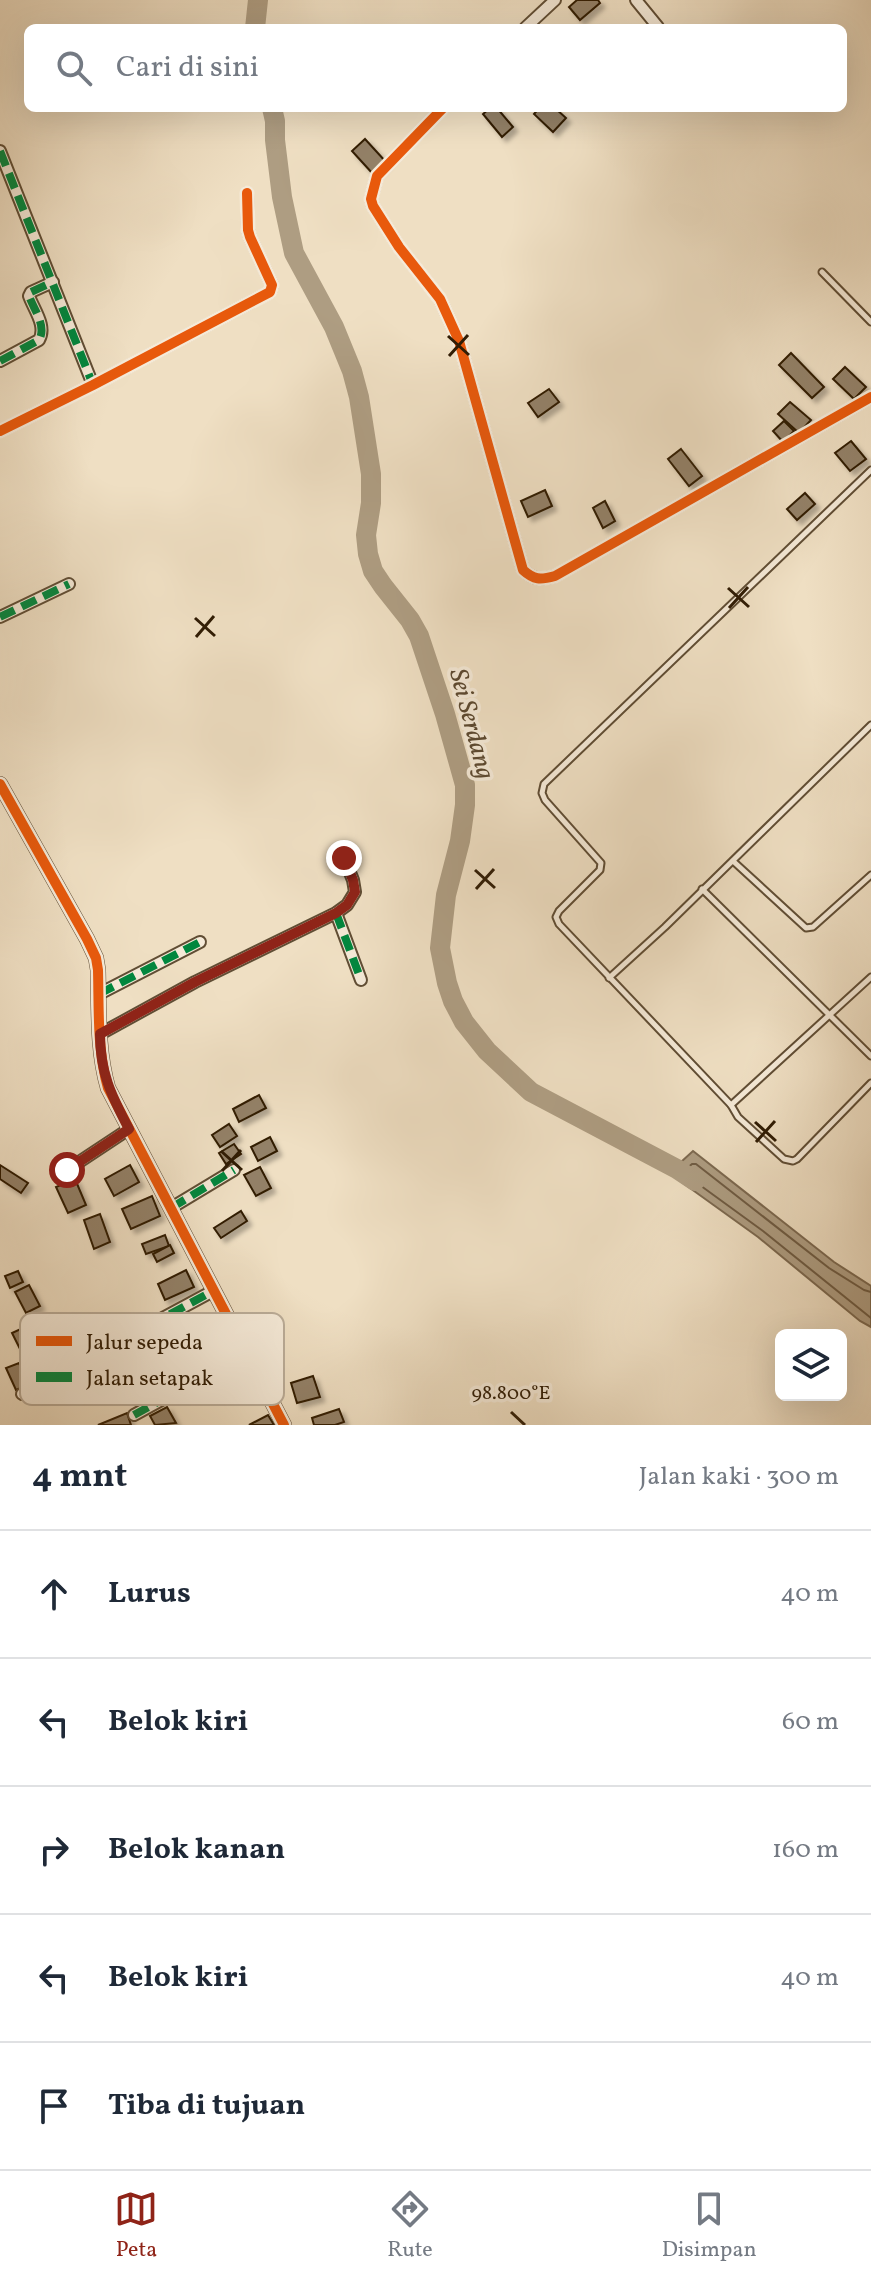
<!DOCTYPE html>
<html lang="id">
<meta charset="utf-8">
<style>
body{margin:0;font-family:Vollkorn,serif;background:#f2f2f3;color:#1f2937}
.controls{position:absolute;right:24px;bottom:24px;display:grid;overflow:hidden;border-radius:12px;box-shadow:0 8px 32px #0002}
.controls button{width:72px;height:72px;display:grid;place-items:center;padding:0;border:0;border-bottom:2px solid #e0e1e3;background:#fff;color:#1f2937;font:40px sans-serif}
.stop{position:absolute;width:24px;height:24px;margin:-18px;border:6px solid #8f2418;border-radius:50%;background:#fff}
.stop.end{background:#8f2418;border-color:#fff;box-shadow:0 2px 8px #0008}
.list{margin:0;padding:0;list-style:none}
h2{display:flex;justify-content:space-between;align-items:center;height:104px;margin:0;padding:0 32px;font-size:34px}
h2 small{font-size:26px;font-weight:400;color:#747a83}
.list li{display:grid;grid-template-columns:52px 1fr auto;gap:24px;align-items:center;box-sizing:border-box;height:128px;padding:0 32px;border-top:2px solid #e0e1e3}
.list b{display:block;font-size:30px;white-space:nowrap}
.list em{font-size:26px;font-style:normal;color:#747a83}
.icon{flex:none;width:44px;height:44px;fill:none;stroke:currentColor;stroke-width:2;stroke-linecap:round;stroke-linejoin:round}
.map{position:relative;flex:none;width:871px;height:1425px;overflow:hidden}
.search{position:absolute;background:#fff;box-shadow:0 8px 32px #0002;left:24px;right:24px;top:24px;height:88px;display:flex;align-items:center;gap:20px;box-sizing:border-box;padding:0 28px;border-radius:12px;color:#747a83;font-size:30px}
.sheet{height:744px;background:#fff}
nav{display:flex;justify-content:space-around;align-items:center;box-sizing:border-box;height:112px;border-top:2px solid #e0e1e3;background:#fff;font-size:22px;color:#747a83}
nav a{display:grid;justify-items:center;gap:4px}
nav .on{color:#8f2418}
.map>svg:first-child{display:block}
.water{fill:#ae9d82;stroke:#7c6950;stroke-width:2}
.lines{fill:none;stroke-linecap:round;stroke-linejoin:round}
.shore{stroke:#6f5c43;stroke-width:2}
.river{stroke:#ae9d82;stroke-width:20}
.building{fill:#938167;stroke:#301c04;stroke-width:2;filter:url(#shadow)}
.service-casing{stroke:#604d34;stroke-width:9}
.minor-casing{stroke:#604d34;stroke-width:14}
.tertiary-casing{stroke:#604d34;stroke-width:16}
.service{stroke:#f5ead8;stroke-width:5}
.minor{stroke:#f5ead8;stroke-width:10}
.tertiary{stroke:#f5ead8;stroke-width:12}
.quiet{stroke:#00873e;stroke-width:8;stroke-dasharray:16 8;stroke-linecap:butt}
.cycleway-casing{stroke:#f5ead8;stroke-width:15}
.cycleway{stroke:#e8590c;stroke-width:10}
.route{stroke:#8f2418;stroke-width:10}
.ticks{fill:none;stroke:#301c04;stroke-width:3}
.labels{text-anchor:middle;dominant-baseline:central;stroke-width:7;stroke-linejoin:round;paint-order:stroke}
.water-label{font-size:26px;font-style:italic;fill:#5c4930;stroke:#f5ead8}
.key{fill:#f5ead8;stroke:#baac98;stroke-width:2}
.key-label{font-size:22px;fill:#301c04}
.ticks-label{font-size:20px;text-anchor:middle;fill:#301c04;stroke:#f5ead8;stroke-width:7;stroke-linejoin:round;paint-order:stroke}
</style>
<div class="map">
<svg width="871" height="1425" viewBox="0 0 871 1425">
<defs>
<filter id="shadow"><feDropShadow dx="4.5" dy="4.5" stdDeviation="2" flood-color="#0004"/></filter>
</defs>
<rect width="100%" height="100%" fill="#efdfc3"/>
<filter id="stains"><feTurbulence type="fractalNoise" baseFrequency=".0025" numOctaves="4"/><feColorMatrix values="0 0 0 0 .2 0 0 0 0 .09 0 0 0 0 .02 0 0 0 .5 -.17"/></filter>
<radialGradient id="worn" r=".72"><stop offset=".6" stop-color="#630" stop-opacity="0"/><stop offset="1" stop-color="#630" stop-opacity=".3"/></radialGradient>
<path class="water" d="M693 1151 834 1262 871 1286V1327L860 1321 758 1237 669 1173Z"/>
<g class="lines">
<path class="shore" d="M871 1292 864 1290 829 1268 696 1164H692L685 1170 686 1175 763 1231 871 1318"/>
<g class="river">
<path d="M255 28 258 0"/>
<path d="M272 108 275 121V140L282 197 294 253 334 327 352 371 359 397 371 474V503L366 535 368 554 373 571 383 586 410 620 419 636 445 714 465 785V805L460 841 446 895 440 948 447 983 453 1001 464 1022 487 1051 531 1092 677 1169 695 1181"/>
</g>
</g>
<g class="building">
<path d="M577 0H598L600 3 580 20 569 7Z"/>
<path d="M490 108H497L513 127 502 137 483 114Z"/>
<path d="M539 108H555L566 118 553 132 534 114Z"/>
<path d="M365 139 386 162 373 174 352 151Z"/>
<path d="M791 353 824 387 812 398 779 365Z"/>
<path d="M845 367 866 387 854 399 833 379Z"/>
<path d="M549 389 559 402 538 417 528 403Z"/>
<path d="M790 402 811 420 799 433 778 414Z"/>
<path d="M784 421 794 431 783 442 773 431Z"/>
<path d="M851 441 866 459 850 471 835 453Z"/>
<path d="M681 449 702 476 689 486 668 459Z"/>
<path d="M545 490 552 506 528 517 521 501Z"/>
<path d="M805 493 815 504 797 520 787 509Z"/>
<path d="M605 501 615 521 603 528 593 508Z"/>
<path d="M259 1095 266 1108 239 1122 233 1109Z"/>
<path d="M229 1124 237 1136 220 1147 212 1135Z"/>
<path d="M270 1137 277 1151 258 1161 251 1147Z"/>
<path d="M234 1144 241 1154 226 1164 219 1153Z"/>
<path d="M0 1165 28 1183 21 1193 0 1179Z"/>
<path d="M130 1165 139 1182 114 1196 105 1179Z"/>
<path d="M260 1167 271 1188 256 1196 244 1175Z"/>
<path d="M75 1179 86 1205 68 1213 56 1187Z"/>
<path d="M152 1196 160 1216 131 1229 122 1209Z"/>
<path d="M241 1211 247 1221 221 1238 214 1228Z"/>
<path d="M100 1214 110 1242 94 1249 84 1220Z"/>
<path d="M165 1235 169 1246 146 1254 142 1244Z"/>
<path d="M170 1245 174 1253 157 1262 153 1254Z"/>
<path d="M186 1270 194 1287 165 1300 158 1284Z"/>
<path d="M18 1271 23 1282 10 1288 5 1276Z"/>
<path d="M29 1285 40 1306 26 1313 15 1292Z"/>
<path d="M25 1327 34 1345 21 1351 12 1333Z"/>
<path d="M19 1363 29 1385 16 1390 6 1368Z"/>
<path d="M313 1376 320 1397 297 1403 291 1383Z"/>
<path d="M167 1407 176 1423 155 1425 150 1416Z"/>
<path d="M339 1409 344 1422 335 1425H314L312 1418Z"/>
<path d="M127 1413 131 1425H98Z"/>
<path d="M268 1415 274 1425H249Z"/>
</g>
<g class="lines">
<g class="service-casing">
<g id="service">
<path d="M822 272 871 322"/>
<path d="M871 470 544 784 542 793 545 800 601 863 600 870 559 911 556 917 559 924 731 1105 738 1117 784 1159 793 1161 797 1159 871 1083"/>
<path d="M733 861 806 928 813 927 871 875"/>
<path d="M702 889 871 1056"/>
<path d="M609 978 665 927 871 725"/>
<path d="M731 1105 871 977"/>
</g>
</g>
<g class="minor-casing">
<g id="minor">
<path d="M636 0 658 27"/>
<path d="M525 28 555 0"/>
<path d="M443 108 377 176 371 199 373 206 399 247 440 299 459 341 523 570C534 580 540 580 555 576L871 397"/>
<path d="M0 151 93 385"/>
<path d="M0 361 39 340C47 326 34 310 29 296L31 292 53 282"/>
<path d="M0 431 93 385 270 292 272 285 250 237 248 230 247 193"/>
<path d="M0 617 69 584"/>
<path d="M336 913 361 980"/>
<path d="M99 994 200 942"/>
<path d="M100 1034 195 982 336 913 347 905 355 892 353 880 344 858"/>
<path d="M67 1170 129 1129"/>
<path d="M171 1208 234 1170"/>
<path d="M22 1394 213 1291"/>
<path d="M134 1415 247 1353"/>
</g>
</g>
<g class="tertiary-casing">
<path id="tertiary" d="M0 784 87 939 96 958 98 970C99 1009 97 1050 108 1088L284 1425"/>
</g>
<use href="#service" class="service"/>
<use href="#minor" class="minor"/>
<use href="#tertiary" class="tertiary"/>
<g class="quiet">
<path d="M0 151 93 385"/>
<path d="M0 361 39 340C47 326 34 310 29 296L31 292 53 282"/>
<path d="M0 617 69 584"/>
<path d="M336 913 361 980"/>
<path d="M99 994 200 942"/>
<path d="M100 1034 195 982 336 913 347 905 355 892 353 880 344 858"/>
<path d="M67 1170 129 1129"/>
<path d="M171 1208 234 1170"/>
<path d="M22 1394 213 1291"/>
<path d="M134 1415 247 1353"/>
</g>
<g class="cycleway-casing">
<g id="cycleway">
<path d="M443 108 377 176 371 199 373 206 399 247 440 299 459 341 523 570C534 580 540 580 555 576L871 397"/>
<path d="M0 431 93 385 270 292 272 285 250 237 248 230 247 193"/>
<path d="M0 784 87 939 96 958 98 970C99 1009 97 1050 108 1088L284 1425"/>
</g>
</g>
<use href="#cycleway" class="cycleway"/>
</g>
<g class="lines">
<path class="route" d="M67 1170 129 1129C111 1095 100 1072 100 1034L195 982 336 913 347 905 355 892 353 880 344 858"/>
</g>
<path class="ticks" d="M448 336 469 355M449 356 468 335M728 588 749 607M729 608 748 587M195 618 215 636M196 637 214 616M475 870 495 888M476 889 494 869M755 1122 776 1141M756 1142 775 1121M221 1151 242 1170M222 1171 241 1150M511 1412 525 1425"/>
<g class="labels">
<g class="water-label">
<text transform="translate(471 724) rotate(75)">Sei Serdang</text>
</g>
</g>
<rect x="20" y="1313" width="264" height="92" rx="12" class="key"/>
<rect x="36" y="1336" width="36" height="10" fill="#e8590c"/>
<rect x="36" y="1372" width="36" height="10" fill="#00873e"/>
<g class="key-label">
<text x="86" y="1349">Jalur sepeda</text>
<text x="86" y="1385">Jalan setapak</text>
</g>
<g class="ticks-label">
<text x="511" y="1399">98.800°E</text>
</g>
<rect width="100%" height="100%" filter="url(#stains)"/>
<rect width="100%" height="100%" fill="url(#worn)"/>
</svg>
<div class="controls">
<button><svg class="icon" aria-label="layers" viewBox="0 0 24 24"><path d="M12 4l9 5-9 5-9-5zM3 14l9 5 9-5"/></svg></button>
</div>
<div class="stop" style="left:67px;top:1170px"></div>
<div class="stop end" style="left:344px;top:858px"></div>
<div class="search"><svg class="icon" aria-label="search" viewBox="0 0 24 24"><circle cx="10" cy="10" r="6"/><path d="M15 15l6 6"/></svg>Cari di sini</div>
</div>
<section class="sheet">
<h2>4 mnt<small>Jalan kaki · 300 m</small></h2>
<ul class="list">
<li><svg class="icon" aria-label="ahead" viewBox="0 0 24 24"><path d="M12 20V5M6 11l6-6 6 6"/></svg><div><b>Lurus</b></div><em>40 m</em></li>
<li><svg class="icon" aria-label="left" viewBox="0 0 24 24"><path d="M17 20v-9H6M10 6l-5 5 5 5"/></svg><div><b>Belok kiri</b></div><em>60 m</em></li>
<li><svg class="icon" aria-label="right" viewBox="0 0 24 24"><path d="M7 20v-9h11M14 6l5 5-5 5"/></svg><div><b>Belok kanan</b></div><em>160 m</em></li>
<li><svg class="icon" aria-label="left" viewBox="0 0 24 24"><path d="M17 20v-9H6M10 6l-5 5 5 5"/></svg><div><b>Belok kiri</b></div><em>40 m</em></li>
<li><svg class="icon" aria-label="arrive" viewBox="0 0 24 24"><path d="M6 21V4h12l-3 4 3 4H6"/></svg><div><b>Tiba di tujuan</b></div></li>
</ul>
</section>
<nav>
<a class="on"><svg class="icon" aria-label="map" viewBox="0 0 24 24"><path d="M3 6l6-2 6 2 6-2v14l-6 2-6-2-6 2zM9 4v14M15 6v14"/></svg>Peta</a>
<a><svg class="icon" aria-label="directions" viewBox="0 0 24 24"><path d="M12 3l9 9-9 9-9-9zM9 14v-3h6M13 9l2 2-2 2"/></svg>Rute</a>
<a><svg class="icon" aria-label="saved" viewBox="0 0 24 24"><path d="M7 4h10v16l-5-4-5 4z"/></svg>Disimpan</a>
</nav>
